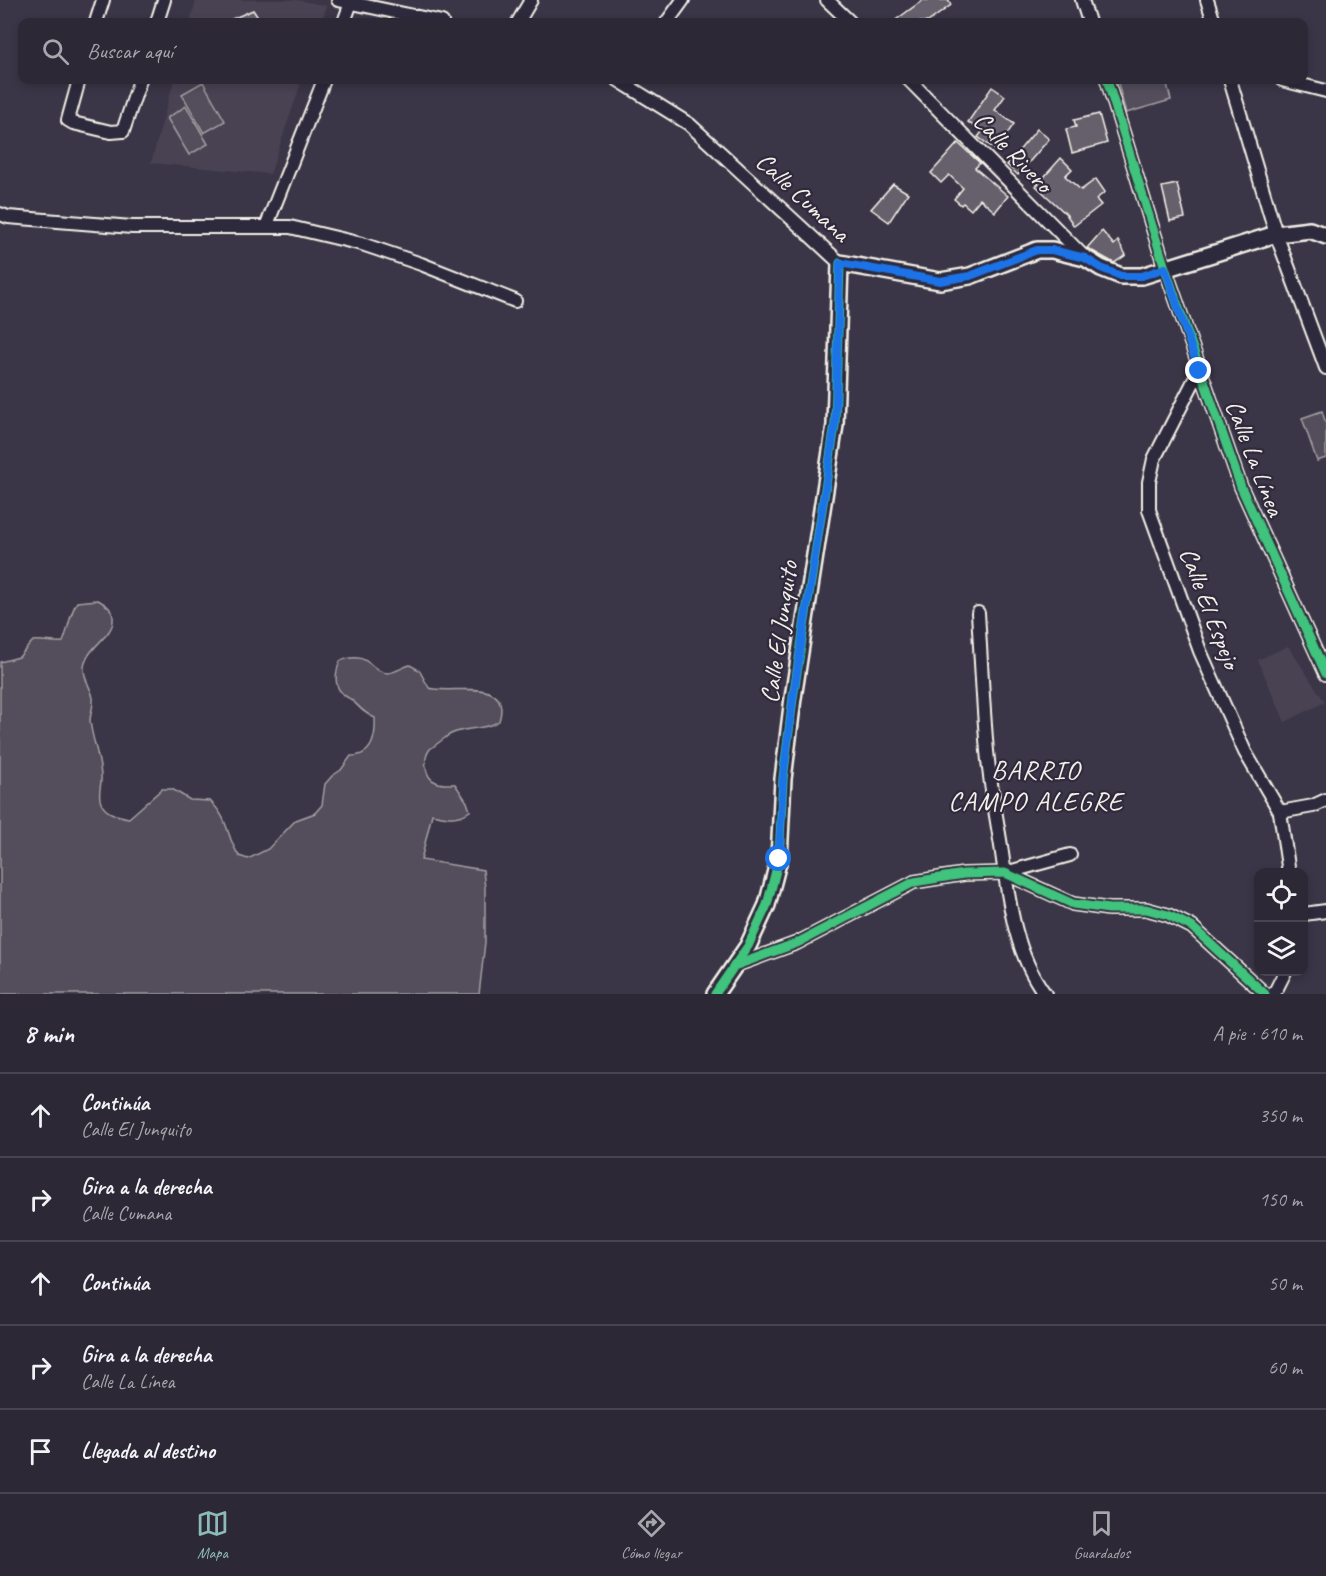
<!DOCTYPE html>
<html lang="es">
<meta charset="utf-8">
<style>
body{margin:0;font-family:Caveat,sans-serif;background:#383441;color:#f1f3f6}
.controls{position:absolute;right:18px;bottom:18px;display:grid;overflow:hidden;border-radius:12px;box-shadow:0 3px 9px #0003}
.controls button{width:54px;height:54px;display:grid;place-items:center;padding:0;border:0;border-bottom:2px solid #484450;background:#2c2835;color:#f1f3f6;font:30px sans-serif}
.stop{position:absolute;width:18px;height:18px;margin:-14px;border:4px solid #1a73e8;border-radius:50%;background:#fff}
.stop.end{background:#1a73e8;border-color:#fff;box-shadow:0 2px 6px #0008}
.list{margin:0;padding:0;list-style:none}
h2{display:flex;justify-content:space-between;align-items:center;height:78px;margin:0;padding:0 24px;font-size:26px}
h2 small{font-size:20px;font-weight:400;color:#a6a6ad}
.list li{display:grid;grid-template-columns:39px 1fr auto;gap:18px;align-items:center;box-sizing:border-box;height:84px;padding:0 24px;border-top:2px solid #484450}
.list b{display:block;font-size:22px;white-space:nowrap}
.list p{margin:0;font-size:20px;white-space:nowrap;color:#a6a6ad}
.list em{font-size:20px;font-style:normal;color:#a6a6ad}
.icon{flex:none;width:33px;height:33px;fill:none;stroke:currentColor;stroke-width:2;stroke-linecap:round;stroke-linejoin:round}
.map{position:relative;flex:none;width:1326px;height:994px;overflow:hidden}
.search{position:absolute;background:#2c2835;box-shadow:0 3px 9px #0003;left:18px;right:18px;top:18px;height:66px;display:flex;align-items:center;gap:15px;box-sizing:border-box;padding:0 21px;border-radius:12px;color:#a6a6ad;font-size:22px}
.sheet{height:498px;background:#2c2835}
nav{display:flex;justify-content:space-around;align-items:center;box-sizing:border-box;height:84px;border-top:2px solid #484450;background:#2c2835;font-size:16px;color:#a6a6ad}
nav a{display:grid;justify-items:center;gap:3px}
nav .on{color:#8bbbb9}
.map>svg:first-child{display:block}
.built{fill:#484352}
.green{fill:#534e5c;stroke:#a4a0a2;stroke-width:1.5}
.building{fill:#65616c;stroke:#f4f1e8;stroke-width:1.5}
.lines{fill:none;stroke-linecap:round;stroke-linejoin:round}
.minor-casing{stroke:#f4f1e8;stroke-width:16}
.tertiary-casing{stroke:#f4f1e8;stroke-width:20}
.minor{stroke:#2f2a3d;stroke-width:12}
.tertiary{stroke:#2f2a3d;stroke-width:15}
.cycleway-casing{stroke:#2f2a3d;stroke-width:13}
.cycleway{stroke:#40c37c;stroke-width:9}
.route{stroke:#1a73e8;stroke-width:8}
.labels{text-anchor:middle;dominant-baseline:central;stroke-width:4.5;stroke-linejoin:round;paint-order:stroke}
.street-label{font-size:26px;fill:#f4f1e8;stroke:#2f2a3d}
.neighbourhood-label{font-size:27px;letter-spacing:1.5px;fill:#f4f1e8;stroke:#2f2a3d}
</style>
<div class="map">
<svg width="1326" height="994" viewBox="0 0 1326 994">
<rect width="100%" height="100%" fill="#3b3647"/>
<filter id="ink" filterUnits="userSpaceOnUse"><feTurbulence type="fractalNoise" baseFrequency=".0167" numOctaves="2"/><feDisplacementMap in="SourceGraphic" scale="12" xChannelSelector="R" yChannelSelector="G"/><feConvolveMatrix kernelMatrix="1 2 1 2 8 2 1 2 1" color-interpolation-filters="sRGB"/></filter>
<g filter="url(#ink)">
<g class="built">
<path d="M196 0H297L327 6 321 22H190Z"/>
<path d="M174 80H302L270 174 151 163Z"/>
<path d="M1288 646 1325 702 1285 722 1258 660Z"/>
</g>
<g class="green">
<path d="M1117 80H1166L1171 100 1126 113Z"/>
<path d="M203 82 225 121 204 133 182 94Z"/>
<path d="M186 106 208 144 189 155 167 118Z"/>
<path d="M1322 411 1326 424V458L1317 461 1302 418Z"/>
<path d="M98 600C107 605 114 610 113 621 112 637 87 647 84 667 83 679 91 687 93 698 94 706 90 714 90 721 92 739 100 757 101 776 102 785 97 794 101 803 106 814 118 816 129 818L162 789H172L190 800 210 801C230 820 225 834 239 856L248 859 268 849 296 820 315 813 322 805 325 784 332 776 341 770 351 756C373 756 376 736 375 718 365 714 360 708 353 701 349 698 344 696 341 692 333 683 336 671 340 661 370 649 370 673 388 673 394 673 403 667 410 665L419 670 429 688C451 695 513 675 499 721 484 731 464 726 449 735 446 737 433 747 430 749 423 758 424 778 436 782 441 785 450 784 455 784L467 802 470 811C457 820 447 817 432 814L421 860 483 870 485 889V942L479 994H0V662L19 657 33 641C44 640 53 643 63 642 69 628 69 615 77 602Z"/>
</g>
<g class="building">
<path d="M923 0H948L951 5 928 22H893Z"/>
<path d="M253 10 261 22H225Z"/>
<path d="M992 87 1005 96 995 110 1014 124 996 150 978 137 982 132 968 122Z"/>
<path d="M1099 114 1107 143 1072 153 1066 129 1076 127 1074 120Z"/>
<path d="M1037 129 1049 139 1018 175 1007 165Z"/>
<path d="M958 143 980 163 975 168 1008 196 995 212 980 199 971 210 963 203 961 205 954 199 963 188 949 175 941 183 931 173Z"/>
<path d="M1061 158 1072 169 1065 176 1081 190 1096 179 1105 192 1096 199 1101 205 1074 226 1066 214 1036 186Z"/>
<path d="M893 184 908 193 889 222 871 209Z"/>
<path d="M1177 184 1185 218 1170 221 1162 187Z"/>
<path d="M1102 231 1114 245 1118 241 1126 255 1114 263 1087 248Z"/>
</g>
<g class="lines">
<g class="minor-casing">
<g id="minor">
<path d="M338 0 442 22"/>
<path d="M827 0 850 22"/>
<path d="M1082 0 1089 22"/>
<path d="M1207 0 1214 22"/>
<path d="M96 22 103 0"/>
<path d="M157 22 164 0"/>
<path d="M344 22 352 0"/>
<path d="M518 22 531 0"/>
<path d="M667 22 683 0"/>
<path d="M79 80 68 120 73 123 111 132 123 131 140 80"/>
<path d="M618 80 689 124 840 263"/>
<path d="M909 80 1085 258"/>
<path d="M1107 80 1165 268 1241 487 1326 674"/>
<path d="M1230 80 1276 234 1326 368"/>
<path d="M1282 80 1326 91"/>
<path d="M0 214 8 217 132 227H290L362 244 421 264 515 301"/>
<path d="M266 227 324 80"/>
<path d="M1199 371 1154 459 1149 482V510L1200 651 1245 752 1280 812 1313 806 1326 800"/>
<path d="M978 613C981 659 983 705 987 751 990 783 996 815 1001 846 1008 896 1014 953 1045 994"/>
<path d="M1280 812 1289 873"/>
<path d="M1005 873 1070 855"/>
<path d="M1304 914 1326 911"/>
<path d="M734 966 797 943 914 882 964 874 1005 873 1073 904 1109 909H1146L1168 915 1192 927 1265 994"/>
<path d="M1274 994 1285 972"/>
</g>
</g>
<g class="tertiary-casing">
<path id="tertiary" d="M715 994 748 946 767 905 779 859 783 779 793 698 835 425 840 263 940 281 970 276 1037 250H1052L1085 258 1101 268 1121 276H1142L1276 234 1310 230 1326 236"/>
</g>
<use href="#minor" class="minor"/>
<use href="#tertiary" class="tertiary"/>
<g class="cycleway-casing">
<g id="cycleway">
<path d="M1107 80 1165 268 1241 487 1326 674"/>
<path d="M734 966 797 943 914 882 964 874 1005 873 1073 904 1109 909H1146L1168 915 1192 927 1265 994"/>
<path d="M715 994 748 946 767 905 779 859 783 779 793 698 835 425 840 263"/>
</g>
</g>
<use href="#cycleway" class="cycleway"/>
</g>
</g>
<g class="lines" filter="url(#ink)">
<path class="route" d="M779 859 783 779 793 698 835 425 840 263 940 281 970 276 1037 250H1052L1085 258 1101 268 1121 276H1142L1165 268 1199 371"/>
</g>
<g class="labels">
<g class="street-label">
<text transform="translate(1013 152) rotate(46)">Calle Rivero</text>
<text transform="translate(803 197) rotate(43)">Calle Cumana</text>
<text transform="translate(1255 458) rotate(69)">Calle La Línea</text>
<text transform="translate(1210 608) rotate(69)">Calle El Espejo</text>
<text transform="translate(779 632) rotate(-82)">Calle El Junquito</text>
</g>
<g class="neighbourhood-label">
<text x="1036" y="770">BARRIO<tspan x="1036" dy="31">CAMPO ALEGRE</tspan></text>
</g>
</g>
</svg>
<div class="controls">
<button><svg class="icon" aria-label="locate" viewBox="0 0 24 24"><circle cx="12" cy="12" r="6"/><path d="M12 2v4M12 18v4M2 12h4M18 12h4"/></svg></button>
<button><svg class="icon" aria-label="layers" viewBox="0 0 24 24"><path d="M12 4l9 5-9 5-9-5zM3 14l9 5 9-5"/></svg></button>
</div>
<div class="stop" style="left:779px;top:859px"></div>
<div class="stop end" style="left:1199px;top:371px"></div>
<div class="search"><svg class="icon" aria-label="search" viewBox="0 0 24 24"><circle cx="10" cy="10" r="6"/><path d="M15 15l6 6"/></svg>Buscar aquí</div>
</div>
<section class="sheet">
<h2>8 min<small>A pie · 610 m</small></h2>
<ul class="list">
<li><svg class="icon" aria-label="ahead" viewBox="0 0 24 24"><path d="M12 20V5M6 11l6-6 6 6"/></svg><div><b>Continúa</b><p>Calle El Junquito</p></div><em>350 m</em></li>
<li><svg class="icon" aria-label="right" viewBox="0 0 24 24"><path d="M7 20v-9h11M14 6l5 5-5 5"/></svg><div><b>Gira a la derecha</b><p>Calle Cumana</p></div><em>150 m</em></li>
<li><svg class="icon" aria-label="ahead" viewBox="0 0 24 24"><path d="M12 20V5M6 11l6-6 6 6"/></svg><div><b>Continúa</b></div><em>50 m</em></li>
<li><svg class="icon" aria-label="right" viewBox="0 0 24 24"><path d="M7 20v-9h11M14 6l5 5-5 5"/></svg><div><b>Gira a la derecha</b><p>Calle La Línea</p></div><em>60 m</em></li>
<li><svg class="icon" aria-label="arrive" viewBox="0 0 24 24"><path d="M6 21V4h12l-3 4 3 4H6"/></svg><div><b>Llegada al destino</b></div></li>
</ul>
</section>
<nav>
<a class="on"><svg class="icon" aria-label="map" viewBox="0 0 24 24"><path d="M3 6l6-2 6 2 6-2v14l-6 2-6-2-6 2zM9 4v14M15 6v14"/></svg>Mapa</a>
<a><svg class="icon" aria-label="directions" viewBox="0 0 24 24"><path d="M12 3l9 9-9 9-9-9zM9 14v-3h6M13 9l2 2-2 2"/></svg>Cómo llegar</a>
<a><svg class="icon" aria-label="saved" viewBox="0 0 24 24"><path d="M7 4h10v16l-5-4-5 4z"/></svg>Guardados</a>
</nav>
